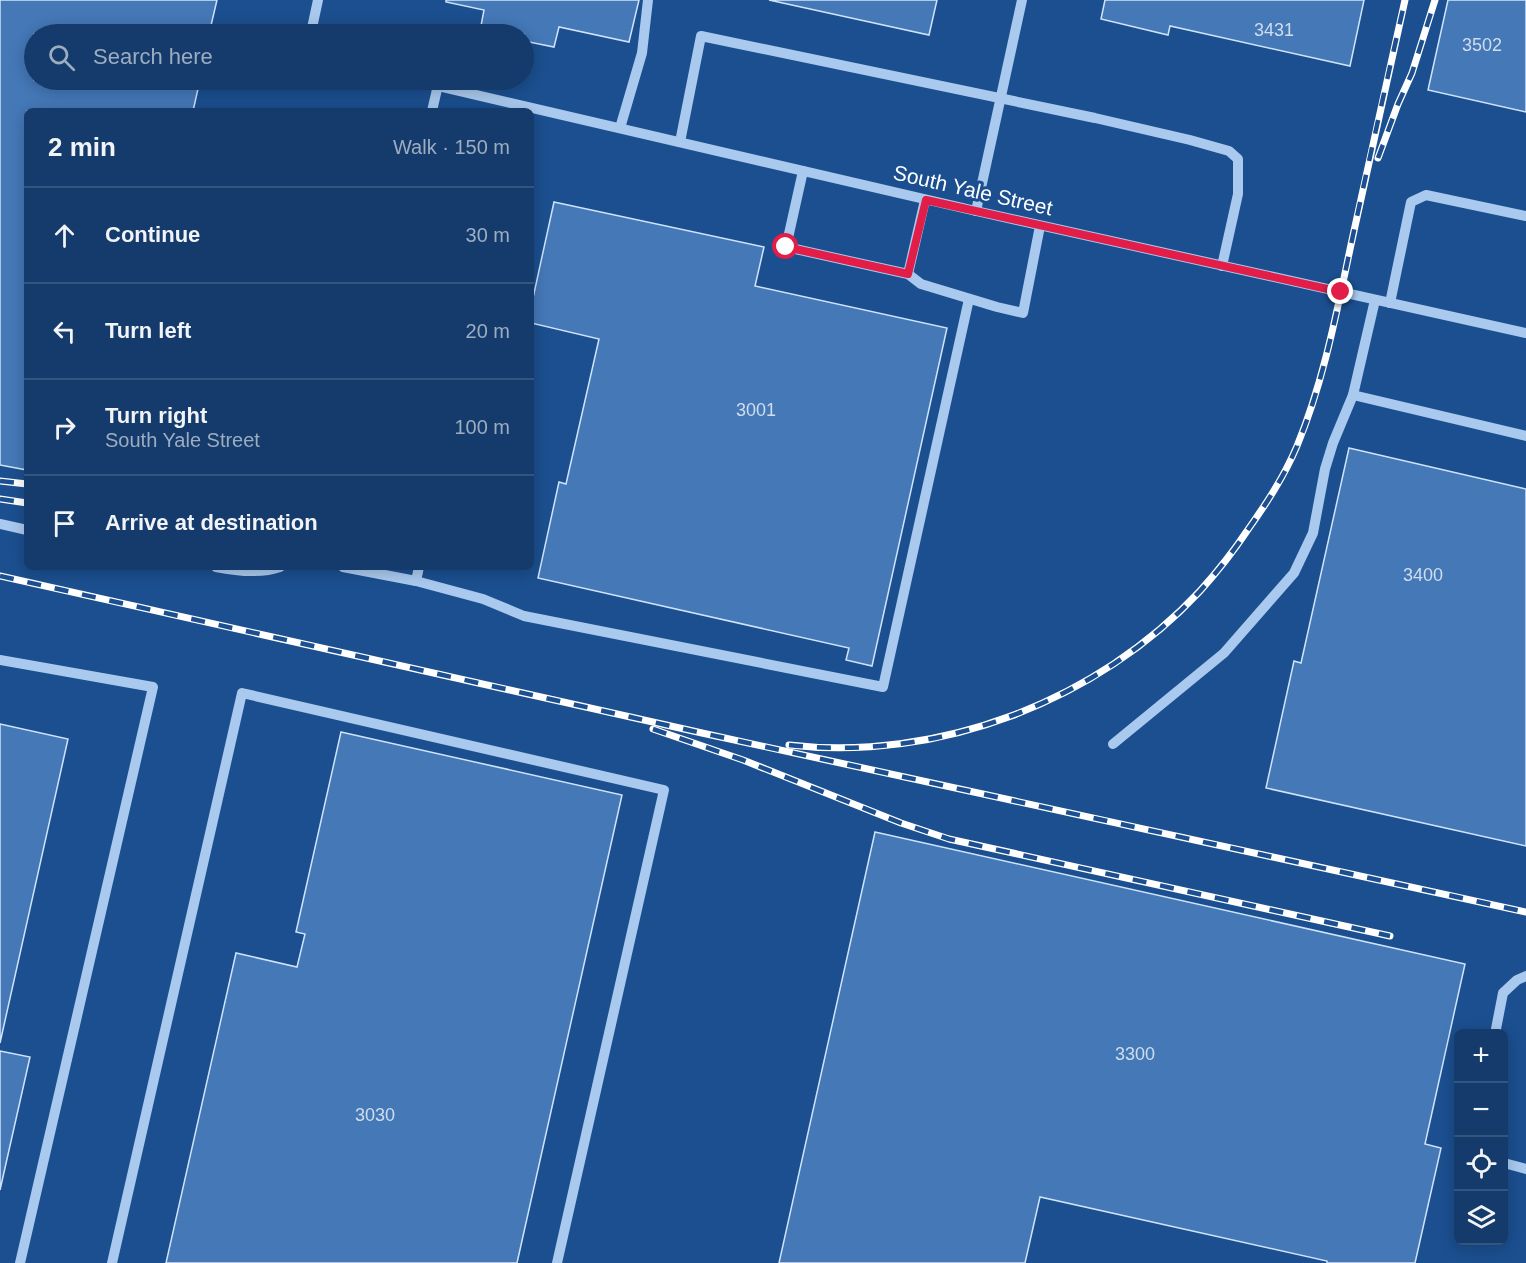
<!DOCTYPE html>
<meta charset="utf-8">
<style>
body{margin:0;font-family:Arial,sans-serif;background:#214673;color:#f1f3f6}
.controls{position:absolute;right:18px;bottom:18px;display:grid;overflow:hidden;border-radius:9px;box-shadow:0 3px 15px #0003}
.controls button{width:54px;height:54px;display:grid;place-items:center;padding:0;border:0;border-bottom:2px solid #33557e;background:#143b6b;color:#f1f3f6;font:30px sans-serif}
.stop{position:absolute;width:18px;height:18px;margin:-14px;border:4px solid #e11d48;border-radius:50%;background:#fff}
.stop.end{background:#e11d48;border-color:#fff;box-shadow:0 2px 6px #0008}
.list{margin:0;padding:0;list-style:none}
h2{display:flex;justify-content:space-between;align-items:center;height:78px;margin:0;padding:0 24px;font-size:26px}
h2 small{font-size:20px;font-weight:400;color:#9dadc1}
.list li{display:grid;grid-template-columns:39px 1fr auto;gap:18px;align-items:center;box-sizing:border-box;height:96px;padding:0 24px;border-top:2px solid #33557e}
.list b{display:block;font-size:22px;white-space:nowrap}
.list p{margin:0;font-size:20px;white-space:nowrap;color:#9dadc1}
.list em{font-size:20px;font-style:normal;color:#9dadc1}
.icon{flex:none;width:33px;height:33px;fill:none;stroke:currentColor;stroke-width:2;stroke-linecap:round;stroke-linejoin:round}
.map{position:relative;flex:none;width:1526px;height:1263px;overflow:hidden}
.search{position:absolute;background:#143b6b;box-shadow:0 3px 15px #0003;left:24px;top:24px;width:510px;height:66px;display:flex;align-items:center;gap:15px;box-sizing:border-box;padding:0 21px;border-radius:33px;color:#9dadc1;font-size:22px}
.panel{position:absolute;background:#143b6b;box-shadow:0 3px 15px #0003;left:24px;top:108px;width:510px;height:462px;border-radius:9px}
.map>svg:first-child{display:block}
.building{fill:#4478b7;stroke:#cfe3fa;stroke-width:1.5}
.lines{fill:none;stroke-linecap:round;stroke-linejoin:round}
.minor{stroke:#a9c9ee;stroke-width:10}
.rail-casing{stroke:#fff;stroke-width:7}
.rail{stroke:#1b4f8f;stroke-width:4.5;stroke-dasharray:14;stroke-linecap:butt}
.route{stroke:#e11d48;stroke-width:8}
.labels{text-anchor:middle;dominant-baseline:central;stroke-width:6;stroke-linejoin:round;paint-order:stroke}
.number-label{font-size:18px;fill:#d0dded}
.street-label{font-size:21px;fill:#fff;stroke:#1b4f8f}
</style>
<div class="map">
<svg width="1526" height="1263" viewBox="0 0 1526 1263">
<rect width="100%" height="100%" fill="#1b4f8f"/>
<g class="building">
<path d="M0 0H217L209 34H34V80H200L193 111H27V470L0 465Z"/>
<path d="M446 0H639L629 42 559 27 554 47 524 41V34H495L480 31 484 10 446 2Z"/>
<path d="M769 0H937L929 35Z"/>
<path d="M1105 0H1364L1350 66 1170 26 1168 35 1101 19Z"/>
<path d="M1448 0H1526V112L1428 90Z"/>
<path d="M554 202 764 247 755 286 947 328 872 666 846 660 849 648 538 578 559 482 566 484 599 339 531 323V307Z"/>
<path d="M1349 448 1526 489V846L1266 788 1294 661 1301 663Z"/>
<path d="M0 724 68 739 0 1043Z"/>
<path d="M341 732 622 795 517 1263H166L236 953 297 967 305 934 296 932Z"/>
<path d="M875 832 1465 964 1425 1144 1441 1148 1415 1263H1327V1261L1040 1197 1025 1263H779Z"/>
<path d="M0 1051 30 1057 0 1190Z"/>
</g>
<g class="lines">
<g class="minor">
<path d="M312 34V28L318 0"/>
<path d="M412 80 976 211 1526 333"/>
<path d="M432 111 438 85"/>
<path d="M620 128 642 53 648 0"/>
<path d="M680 142 701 36 1095 118 1190 140 1229 151 1238 159V194L1222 266"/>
<path d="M803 171 786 247 908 274"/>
<path d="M925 200 908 274 921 284 997 307 1023 313 1040 226"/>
<path d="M976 211 1022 0"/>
<path d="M1390 303 1411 202 1426 195 1526 216"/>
<path d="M1353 395 1526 436"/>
<path d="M0 524 27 530"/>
<path d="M216 567C236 571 260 574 280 567"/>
<path d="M343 567 416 581 419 567"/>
<path d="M416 581 483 599 524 616 883 687 969 299"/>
<path d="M0 660 153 687 20 1263"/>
<path d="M1113 744 1224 653 1294 573 1313 533 1325 469 1333 443 1353 395 1375 300"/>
<path d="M1495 1034 1503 993 1517 980 1526 976"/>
<path d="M1504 1163 1526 1169"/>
<path d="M112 1263 242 693 664 790 557 1263"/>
</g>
<g class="rail-casing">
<g id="rail">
<path d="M1378 158 1398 104 1412 73 1435 0"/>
<path d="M0 481 27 484"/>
<path d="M0 499 27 503"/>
<path d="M0 576 702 733 1526 912"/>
<path d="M653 729 743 760 901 823 949 839 1390 936"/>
<path d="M789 745C938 762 1098 701 1200 591 1217 572 1233 552 1247 531 1266 504 1284 477 1297 446 1324 381 1337 310 1352 240 1369 160 1387 80 1405 0"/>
</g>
</g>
<use href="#rail" class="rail"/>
</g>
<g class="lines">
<path class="route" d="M786 247 908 274 926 200 1341 292"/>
</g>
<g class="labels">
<g class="number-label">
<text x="1274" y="30">3431</text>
<text x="1482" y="45">3502</text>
<text x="756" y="410">3001</text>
<text x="1423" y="575">3400</text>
<text x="1135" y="1054">3300</text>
<text x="375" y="1115">3030</text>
</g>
<g class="street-label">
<text transform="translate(973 190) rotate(13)">South Yale Street</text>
</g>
</g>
</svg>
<div class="controls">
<button>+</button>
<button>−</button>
<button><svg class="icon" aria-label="locate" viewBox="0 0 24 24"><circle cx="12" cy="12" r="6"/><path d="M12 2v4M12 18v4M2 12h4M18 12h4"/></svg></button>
<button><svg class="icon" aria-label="layers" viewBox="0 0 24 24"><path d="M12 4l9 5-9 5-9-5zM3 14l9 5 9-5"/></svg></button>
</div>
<div class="stop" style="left:786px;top:247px"></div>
<div class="stop end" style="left:1341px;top:292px"></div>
<div class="search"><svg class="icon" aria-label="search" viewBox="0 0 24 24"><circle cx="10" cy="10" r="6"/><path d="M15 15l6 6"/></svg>Search here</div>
<section class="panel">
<h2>2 min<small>Walk · 150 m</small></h2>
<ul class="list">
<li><svg class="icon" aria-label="ahead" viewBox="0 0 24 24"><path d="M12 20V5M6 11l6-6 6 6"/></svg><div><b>Continue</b></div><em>30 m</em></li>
<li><svg class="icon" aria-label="left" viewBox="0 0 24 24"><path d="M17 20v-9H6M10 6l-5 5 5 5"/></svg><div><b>Turn left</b></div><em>20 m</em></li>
<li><svg class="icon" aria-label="right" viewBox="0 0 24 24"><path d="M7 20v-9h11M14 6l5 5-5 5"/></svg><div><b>Turn right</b><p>South Yale Street</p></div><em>100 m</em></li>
<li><svg class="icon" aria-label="arrive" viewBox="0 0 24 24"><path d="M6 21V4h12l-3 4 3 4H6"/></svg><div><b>Arrive at destination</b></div></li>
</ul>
</section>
</div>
